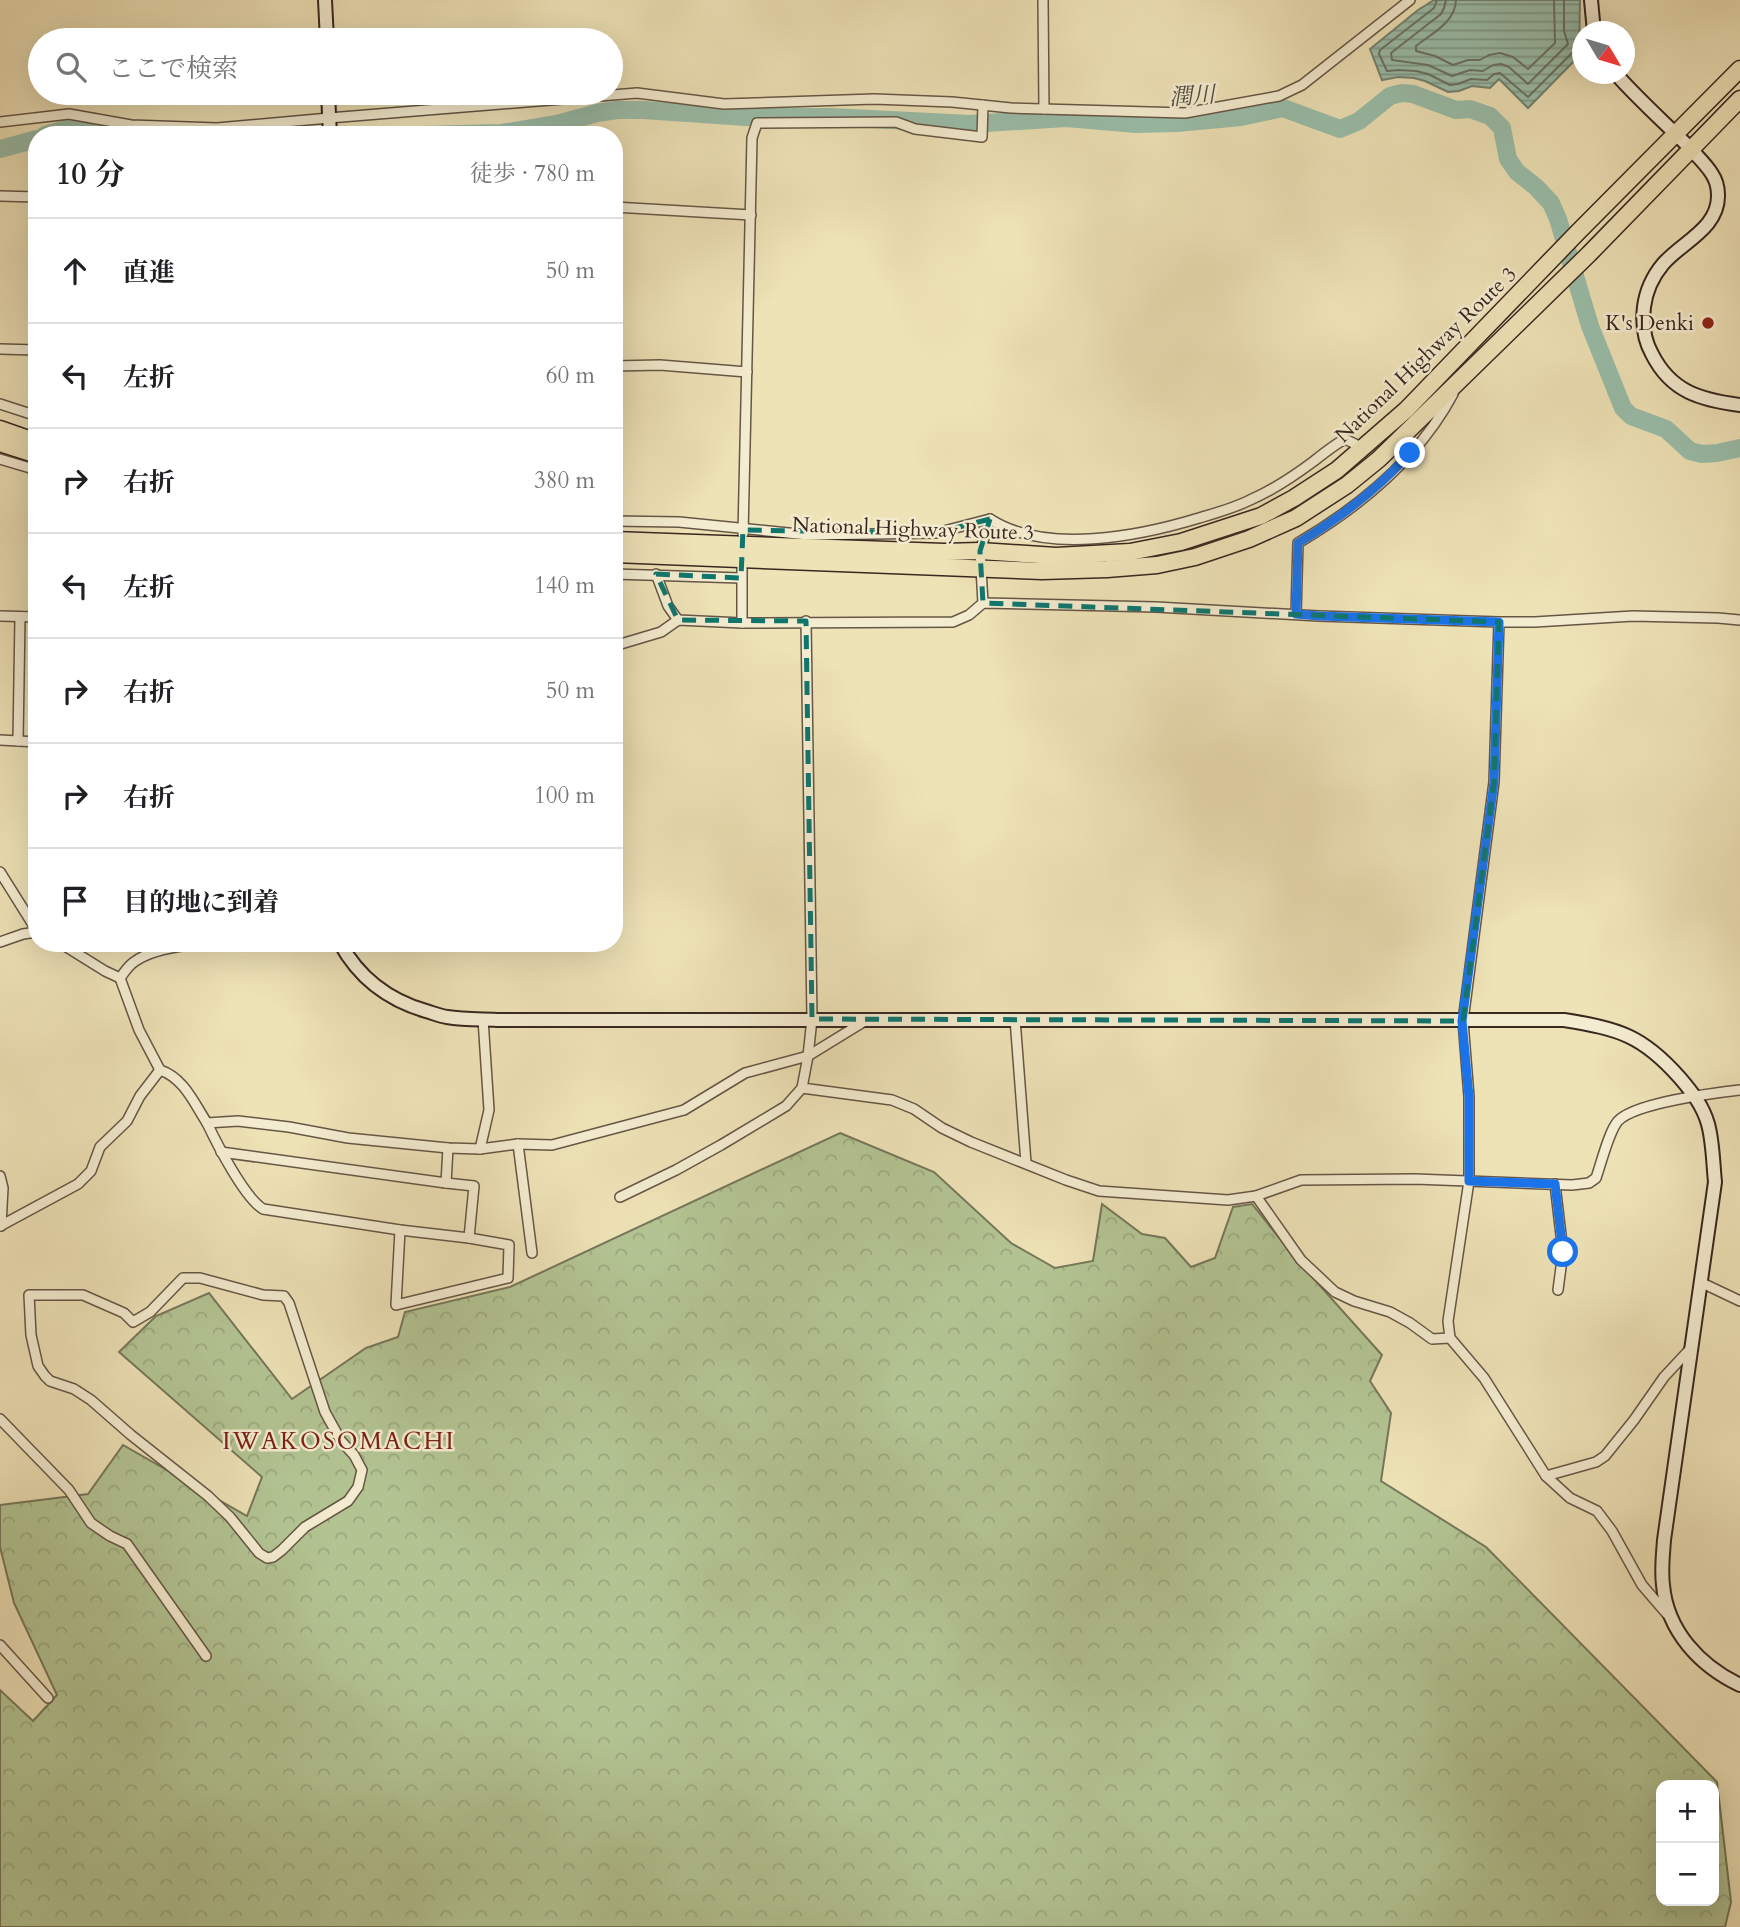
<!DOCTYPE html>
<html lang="ja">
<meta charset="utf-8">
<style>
body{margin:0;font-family:Cardo,"Noto Serif JP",serif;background:#f6f6f6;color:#202124}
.controls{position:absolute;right:21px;bottom:21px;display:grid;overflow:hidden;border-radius:14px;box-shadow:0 7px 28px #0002}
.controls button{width:63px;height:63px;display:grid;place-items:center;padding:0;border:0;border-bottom:2px solid #e0e0e0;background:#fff;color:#202124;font:35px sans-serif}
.compass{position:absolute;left:1572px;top:21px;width:63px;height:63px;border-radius:50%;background:#fff;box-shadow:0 7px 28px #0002;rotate:128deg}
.stop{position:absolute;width:21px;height:21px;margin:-16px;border:5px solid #1a73e8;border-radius:50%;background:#fff}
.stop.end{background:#1a73e8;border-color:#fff;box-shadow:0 2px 7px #0008}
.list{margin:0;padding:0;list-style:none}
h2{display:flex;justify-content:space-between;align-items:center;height:91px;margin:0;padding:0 28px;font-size:30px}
h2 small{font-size:23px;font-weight:400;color:#757577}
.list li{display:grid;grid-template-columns:46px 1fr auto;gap:21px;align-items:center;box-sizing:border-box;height:105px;padding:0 28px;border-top:2px solid #e0e0e0}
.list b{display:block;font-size:26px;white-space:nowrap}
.list em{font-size:23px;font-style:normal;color:#757577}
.icon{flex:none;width:38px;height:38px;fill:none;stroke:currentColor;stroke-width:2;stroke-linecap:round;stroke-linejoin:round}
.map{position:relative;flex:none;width:1740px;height:1927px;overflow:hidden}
.search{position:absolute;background:#fff;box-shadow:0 7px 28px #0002;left:28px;top:28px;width:595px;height:77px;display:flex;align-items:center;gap:18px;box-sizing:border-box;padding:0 24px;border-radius:38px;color:#757577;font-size:26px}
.panel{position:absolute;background:#fff;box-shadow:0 7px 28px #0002;left:28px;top:126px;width:595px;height:826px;border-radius:28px}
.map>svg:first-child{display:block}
.forest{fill:url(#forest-crowns);stroke:#76765a;stroke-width:2;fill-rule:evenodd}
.water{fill:url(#water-rules);stroke:#738273;stroke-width:2}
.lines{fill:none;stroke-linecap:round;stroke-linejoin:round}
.shore{stroke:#6a7265;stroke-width:2}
.river{stroke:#9abeaa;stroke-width:18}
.street-casing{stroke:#665646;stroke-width:12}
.secondary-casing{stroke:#392720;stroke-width:16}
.highway-casing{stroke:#392720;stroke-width:19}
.street{stroke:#f4ecd0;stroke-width:9}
.secondary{stroke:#f4ecd0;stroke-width:12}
.highway{stroke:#eee2b7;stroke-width:16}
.route{stroke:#1a73e8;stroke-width:9}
.marked{fill:none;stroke:#0f766e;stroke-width:5;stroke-dasharray:14 9;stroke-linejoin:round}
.poi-dot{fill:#8f2418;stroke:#f4ecd0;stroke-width:2.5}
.labels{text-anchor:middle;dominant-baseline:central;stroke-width:5;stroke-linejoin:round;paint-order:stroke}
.poi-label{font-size:21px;fill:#392720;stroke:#f4ecd0;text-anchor:end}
.street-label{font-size:21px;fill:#392720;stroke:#f4ecd0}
.water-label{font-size:23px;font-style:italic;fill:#514d42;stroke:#f4ecd0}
.quarter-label{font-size:24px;letter-spacing:2px;fill:#7a1f14;stroke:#f4ecd0}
</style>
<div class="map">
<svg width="1740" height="1927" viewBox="0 0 1740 1927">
<defs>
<pattern id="forest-crowns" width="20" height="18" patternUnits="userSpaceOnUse" patternTransform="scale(1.75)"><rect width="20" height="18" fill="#b3c493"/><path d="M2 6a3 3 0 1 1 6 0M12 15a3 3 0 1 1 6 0" fill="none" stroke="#9ba87e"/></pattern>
<pattern id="water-rules" width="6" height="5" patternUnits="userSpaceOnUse" patternTransform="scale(1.75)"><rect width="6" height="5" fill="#9abeaa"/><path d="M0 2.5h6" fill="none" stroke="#7f9a8a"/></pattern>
</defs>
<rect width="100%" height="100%" fill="#eee2b7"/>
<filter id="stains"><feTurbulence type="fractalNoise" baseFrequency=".00286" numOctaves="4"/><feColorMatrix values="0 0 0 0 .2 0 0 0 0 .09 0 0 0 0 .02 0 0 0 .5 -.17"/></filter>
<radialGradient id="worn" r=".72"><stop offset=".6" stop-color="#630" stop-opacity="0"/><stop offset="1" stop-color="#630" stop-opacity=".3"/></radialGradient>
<path class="forest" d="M840 1133 934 1172 1011 1243 1055 1268 1093 1261 1102 1204 1142 1234 1165 1238 1191 1267 1215 1258 1233 1207 1252 1204 1296 1259 1382 1355 1370 1381 1391 1413 1381 1481 1486 1547 1717 1782 1731 1902 1725 1927H0V1690L33 1721 57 1695 14 1603 0 1547V1505L88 1494 123 1445 247 1516 262 1477 119 1352 156 1316 209 1293 292 1399 366 1348 398 1337 405 1312 510 1287ZM1661 1785H1714V1901H1661Z"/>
<path class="water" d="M1434 0H1580L1579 56 1528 108 1499 79 1490 88 1472 86 1459 91 1448 92 1425 81 1414 78 1398 77 1382 80 1370 49 1418 10Z"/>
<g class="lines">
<g class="shore">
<path d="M1437 0 1434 8 1380 50 1379 54 1387 71 1399 70 1416 71 1428 74 1450 85 1458 84 1471 79 1487 80 1494 74 1500 73 1528 97 1575 50 1582 48"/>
<path d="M1446 0 1444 8 1441 14 1391 53 1392 60 1428 65 1452 76 1470 70 1483 71 1493 65 1501 64 1509 67 1528 84 1568 44 1564 31V0"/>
<path d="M1456 0C1455 23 1432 33 1416 46V51L1435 56 1453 65 1468 60H1480L1489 55 1500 53 1513 57 1528 69 1555 43 1554 0"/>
</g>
<g class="river">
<path d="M45 135C78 124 86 126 119 135"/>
<path d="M421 135 502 133 557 124 597 113 617 110H643L746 117H831L970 124 1066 118 1136 124 1177 123 1241 117 1283 108 1340 129 1359 121 1390 96 1402 93 1413 94 1456 110 1470 109 1490 116 1502 128 1508 159 1517 172 1536 187 1551 203 1558 219 1590 326 1623 408 1631 416 1666 429 1690 451 1702 454 1717 453 1740 448"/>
<path d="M0 149 37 139"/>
</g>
<g class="street-casing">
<g id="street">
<path d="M1043 0 1044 109"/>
<path d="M0 122 69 114 131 125 217 128 329 118 637 93 724 104 874 99 952 102 1011 108 1185 113 1279 96 1302 85 1410 0"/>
<path d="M0 196 37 197"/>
<path d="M614 207 751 215"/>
<path d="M0 349 37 350"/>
<path d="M614 366 660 365 747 372"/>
<path d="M0 404 37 416"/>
<path d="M0 459 37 470"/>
<path d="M614 521 679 522 808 535 936 533 990 519C1046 555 1140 536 1199 518 1216 513 1234 508 1250 500 1273 490 1294 476 1314 461 1324 453 1334 445 1345 439L1363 448"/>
<path d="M743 534 752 138 757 123 896 122 915 129 982 137 983 105"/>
<path d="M742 558V623"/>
<path d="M614 574 741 578"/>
<path d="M656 574 668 606 678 620"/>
<path d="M983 603 980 551 990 519"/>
<path d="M1296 614 1298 543C1359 507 1419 458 1453 394"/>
<path d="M0 616 37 617"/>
<path d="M806 621 812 1019 808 1056 802 1088 892 1100 914 1109 942 1128 971 1142 1066 1180 1099 1191 1228 1200 1256 1196 1301 1180 1415 1179 1572 1185 1589 1183 1596 1178C1601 1164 1609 1131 1618 1121 1635 1103 1714 1093 1740 1090"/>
<path d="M1499 622 1494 782 1463 1021 1469 1097V1181L1448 1321 1450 1338 1484 1378 1546 1476 1570 1498 1597 1511 1612 1531 1642 1585 1667 1614"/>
<path d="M614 646 661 632 678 620 742 623 953 622 969 615 983 603 1156 607 1319 616 1499 622H1535L1633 616 1718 618 1740 620"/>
<path d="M0 740 37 742"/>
<path d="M18 741 20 617"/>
<path d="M0 872 37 931"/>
<path d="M0 942 23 934 37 932"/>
<path d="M60 943 105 971 120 978 139 1030 160 1070C184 1078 194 1103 207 1123L238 1121 289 1127 348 1138 448 1148 480 1149 518 1144 552 1145 684 1110 745 1073 808 1056 865 1021"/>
<path d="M120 978C124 973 128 966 134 962 165 939 234 944 272 943"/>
<path d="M1015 1019 1026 1163"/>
<path d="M207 1123C217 1144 244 1197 263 1209L400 1230 469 1238 474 1186 446 1183 448 1148"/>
<path d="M518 1144 532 1253"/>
<path d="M480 1149 489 1110 483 1019"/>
<path d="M221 1152 446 1183"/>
<path d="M0 1176 3 1188 1 1226"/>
<path d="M1555 1184 1563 1252 1558 1290"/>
<path d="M1256 1196 1301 1260 1335 1292 1354 1301 1390 1312 1410 1323 1432 1339 1450 1338"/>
<path d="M620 1197 676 1170 721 1145 786 1106 802 1088"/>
<path d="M0 1226 78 1184 91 1171 100 1147 127 1121 140 1096 160 1070"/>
<path d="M400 1230 396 1305 508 1278 509 1245 469 1238"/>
<path d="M183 1278H200L263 1295 284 1296 289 1303 325 1412 341 1441 354 1455 362 1470 358 1487 348 1501 305 1527 282 1550 273 1557 267 1558 259 1553 230 1517 208 1496 131 1435 91 1400 74 1389 50 1381 45 1376 38 1366 31 1335 29 1295H83L124 1313 133 1322 150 1312Z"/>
<path d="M1700 1282 1740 1301"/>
<path d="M0 1419 69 1490 91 1523 110 1536 127 1544 206 1656"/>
<path d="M1546 1476 1596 1462 1605 1456 1634 1420 1664 1377 1691 1348"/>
<path d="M0 1645 48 1698"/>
</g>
</g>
<g class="secondary-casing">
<g id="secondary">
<path d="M325 0 327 40"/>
<path d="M1591 0 1594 32"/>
<path d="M1616 74C1638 99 1664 122 1688 146 1696 155 1706 164 1712 174 1716 180 1718 188 1718 195 1719 228 1682 242 1663 264 1653 276 1646 291 1644 307 1642 324 1644 340 1652 354 1671 392 1701 400 1740 405"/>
<path d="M328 93 330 135"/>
<path d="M340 943C359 978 388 1000 426 1011 433 1013 440 1016 447 1017 465 1020 483 1019 501 1020H1564C1619 1029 1642 1035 1680 1078 1692 1092 1703 1106 1708 1124 1713 1142 1713 1163 1715 1182L1664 1540C1663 1555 1661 1570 1663 1585 1667 1631 1700 1666 1740 1685"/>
</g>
</g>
<g class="highway-casing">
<g id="highway">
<path d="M0 429 37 442"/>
<path d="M0 443 37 455"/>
<path d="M614 540 944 552 980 551 1056 556 1130 552 1181 542 1261 516 1294 498 1337 470 1406 410 1578 232 1740 69"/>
<path d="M614 554 1042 571 1107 569 1157 565 1195 557 1249 539 1296 518 1347 485 1379 459 1589 254 1740 99"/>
</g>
</g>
<use href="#street" class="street"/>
<use href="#secondary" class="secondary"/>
<use href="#highway" class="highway"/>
</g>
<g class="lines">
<path class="route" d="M1410 453C1378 489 1340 518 1298 543L1296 614 1319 616 1499 622 1494 782 1462 1021 1469 1097V1181L1555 1184 1563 1252"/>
</g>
<path class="marked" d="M990 519 980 551 983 603 1499 622 1494 782 1463 1021 812 1019 806 621 678 620 656 574 741 578 743 530 936 533Z"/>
<circle class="poi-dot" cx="1708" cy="323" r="7"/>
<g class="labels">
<g class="poi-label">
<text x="1694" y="323">K's Denki</text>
</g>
<g class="street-label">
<text transform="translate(1426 355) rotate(-44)">National Highway Route 3</text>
<text transform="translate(913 529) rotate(2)">National Highway Route 3</text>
</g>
<g class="water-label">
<text transform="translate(1192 96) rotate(-4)">潤川</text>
</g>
<g class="quarter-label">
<text x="339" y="1441">IWAKOSOMACHI</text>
</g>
</g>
<rect width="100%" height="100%" filter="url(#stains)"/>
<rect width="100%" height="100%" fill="url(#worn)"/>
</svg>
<div class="controls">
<button>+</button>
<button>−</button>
</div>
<svg class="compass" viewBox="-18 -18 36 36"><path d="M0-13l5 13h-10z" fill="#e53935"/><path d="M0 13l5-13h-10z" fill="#757577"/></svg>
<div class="stop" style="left:1563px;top:1252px"></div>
<div class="stop end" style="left:1410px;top:453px"></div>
<div class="search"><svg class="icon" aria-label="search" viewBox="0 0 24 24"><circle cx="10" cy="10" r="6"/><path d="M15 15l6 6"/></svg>ここで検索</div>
<section class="panel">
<h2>10 分<small>徒歩 · 780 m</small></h2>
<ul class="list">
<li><svg class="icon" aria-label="ahead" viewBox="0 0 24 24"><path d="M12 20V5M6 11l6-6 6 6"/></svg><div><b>直進</b></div><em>50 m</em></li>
<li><svg class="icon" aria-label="left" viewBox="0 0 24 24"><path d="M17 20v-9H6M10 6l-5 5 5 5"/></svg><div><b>左折</b></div><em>60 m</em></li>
<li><svg class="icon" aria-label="right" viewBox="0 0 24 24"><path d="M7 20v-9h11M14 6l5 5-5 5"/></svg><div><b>右折</b></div><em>380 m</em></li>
<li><svg class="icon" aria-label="left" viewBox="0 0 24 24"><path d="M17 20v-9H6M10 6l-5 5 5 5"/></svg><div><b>左折</b></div><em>140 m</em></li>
<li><svg class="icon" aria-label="right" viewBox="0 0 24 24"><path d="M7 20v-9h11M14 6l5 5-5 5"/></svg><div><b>右折</b></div><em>50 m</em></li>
<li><svg class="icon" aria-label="right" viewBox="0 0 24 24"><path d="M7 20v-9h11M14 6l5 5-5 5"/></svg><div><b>右折</b></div><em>100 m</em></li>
<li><svg class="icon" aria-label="arrive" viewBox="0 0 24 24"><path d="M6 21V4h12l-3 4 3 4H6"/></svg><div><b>目的地に到着</b></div></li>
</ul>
</section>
</div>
